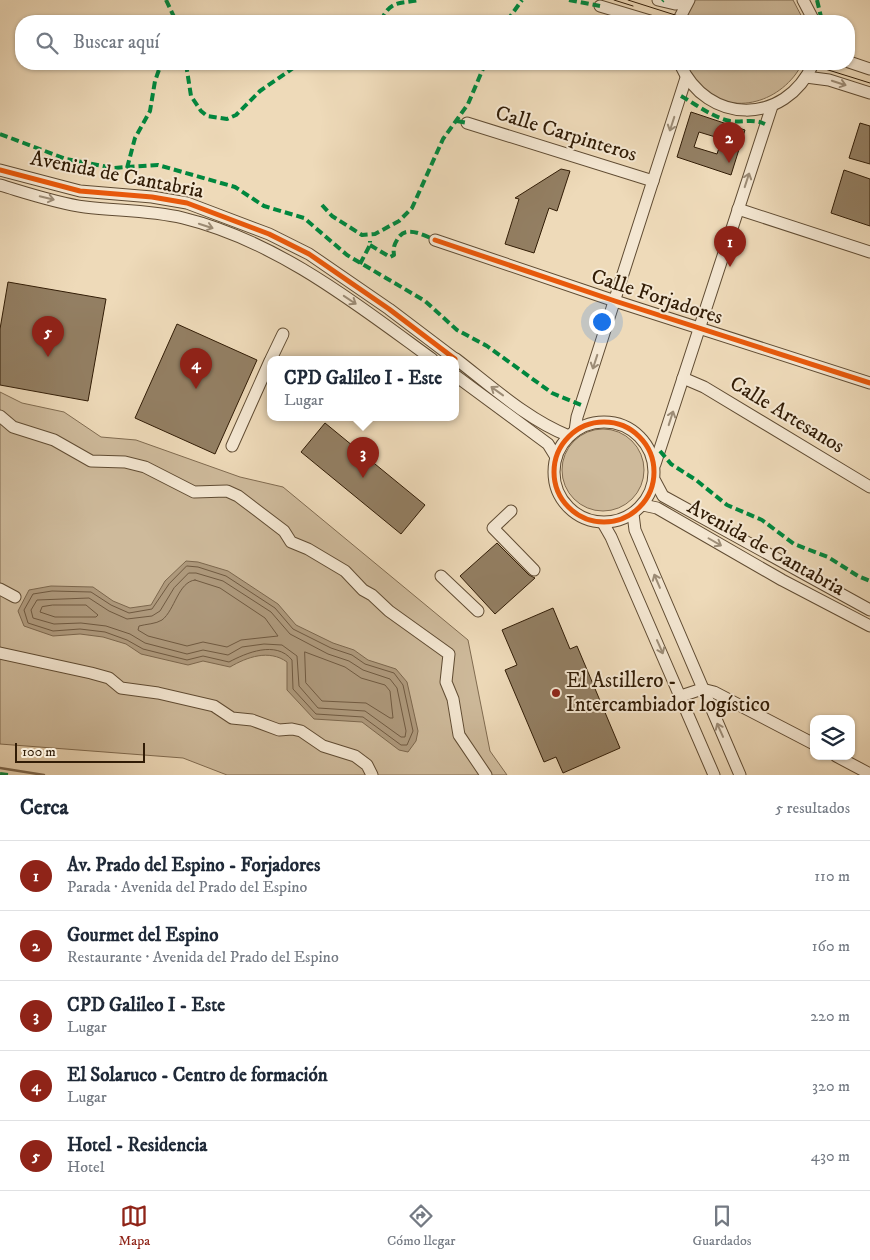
<!DOCTYPE html>
<html lang="es">
<meta charset="utf-8">
<style>
body{margin:0;font-family:"IM FELL DW Pica",serif;background:#f6f6f7;color:#1f2937}
.controls{position:absolute;right:15px;bottom:15px;display:grid;overflow:hidden;border-radius:10px;box-shadow:0 1px 4px #0004}
.controls button{width:45px;height:45px;display:grid;place-items:center;padding:0;border:0;border-bottom:1px solid #e0e1e3;background:#fff;color:#1f2937;font:25px sans-serif}
.scale{position:absolute;left:15px;bottom:12px;width:130px;box-sizing:border-box;padding-left:5px;border:2px solid #311c06;border-top:0;font-size:14px;line-height:18px;white-space:nowrap;color:#311c06;-webkit-text-stroke:4px #f4e7d2;paint-order:stroke}
.you{position:absolute;left:601px;top:321px;width:18px;height:18px;margin:-12px;border:4px solid #fff;border-radius:50%;background:#1a73e8;box-shadow:0 0 0 8px #1a73e833}
.badge{display:grid;place-items:center;width:32px;height:32px;border-radius:50%;background:#8f2418;color:#fff;font-size:16px;font-weight:700}
.pin{position:absolute;translate:-50% -41px;filter:drop-shadow(0 1px 2px #0008)}
.pin::after{content:'';position:absolute;top:26px;width:18px;height:15px;background:inherit;clip-path:polygon(0 0,100% 0,50% 100%)}
.popup{position:absolute;left:267px;top:356px;width:192px;height:65px;box-sizing:border-box;display:grid;place-content:center;border-radius:10px;background:#fff;filter:drop-shadow(0 1px 4px #0005);font-size:16px;white-space:nowrap;color:#747a83}
.popup b{font-size:19px;color:#1f2937}
.popup::after{content:'';position:absolute;left:50%;top:100%;margin-left:-10px;border:10px solid transparent;border-top-color:#fff}
.list{margin:0;padding:0;list-style:none}
h2{display:flex;justify-content:space-between;align-items:center;height:65px;margin:0;padding:0 20px;font-size:21px}
h2 small{font-size:16px;font-weight:400;color:#747a83}
.list li{display:grid;grid-template-columns:32px 1fr auto;gap:15px;align-items:center;box-sizing:border-box;height:70px;padding:0 20px;border-top:1px solid #e0e1e3}
.list b{display:block;font-size:19px;white-space:nowrap}
.list p{margin:0;font-size:16px;white-space:nowrap;color:#747a83}
.list em{font-size:16px;font-style:normal;color:#747a83}
.icon{flex:none;width:28px;height:28px;fill:none;stroke:currentColor;stroke-width:2;stroke-linecap:round;stroke-linejoin:round}
.map{position:relative;flex:none;width:870px;height:775px;overflow:hidden}
.search{position:absolute;background:#fff;box-shadow:0 1px 4px #0004;left:15px;right:15px;top:15px;height:55px;display:flex;align-items:center;gap:12px;box-sizing:border-box;padding:0 18px;border-radius:20px;color:#747a83;font-size:19px}
.sheet{height:415px;background:#fff}
nav{display:flex;justify-content:space-around;align-items:center;box-sizing:border-box;height:70px;border-top:1px solid #e0e1e3;background:#fff;font-size:14px;color:#747a83}
nav a{display:grid;justify-items:center;gap:2px}
nav .on{color:#8f2418}
.map>svg:first-child{display:block}
.green{fill:#ceba9b;stroke:#806b50}
.water{fill:#ae997c;stroke:#7c674d}
.lines{fill:none;stroke-linecap:round;stroke-linejoin:round}
.shore{stroke:#705a41;stroke-width:1}
.stream{stroke:#7c674d;stroke-width:2.5}
.building{fill:#937f63;stroke:#311c06;fill-rule:evenodd}
.minor-casing{stroke:#604c33;stroke-width:13}
.minor{stroke:#f4e7d2;stroke-width:11}
.tram{stroke:#311c06;stroke-width:1}
.quiet{stroke:#00873e;stroke-width:4;stroke-dasharray:8 4;stroke-linecap:butt}
.cycleway-casing{stroke:#f4e7d2;stroke-width:8}
.cycleway{stroke:#e8590c;stroke-width:5}
.oneway{stroke:#9c8c76}
.poi-dot{fill:#8f2418;stroke:#f4e7d2;stroke-width:2}
.labels{text-anchor:middle;dominant-baseline:central;stroke-width:4;stroke-linejoin:round;paint-order:stroke}
.street-label{font-size:21px;fill:#311c06;stroke:#f4e7d2}
.poi-label{font-size:21px;fill:#311c06;stroke:#f4e7d2;text-anchor:start}
</style>
<div class="map">
<svg width="870" height="775" viewBox="0 0 870 775">
<rect width="100%" height="100%" fill="#eedab9"/>
<filter id="stains"><feTurbulence type="fractalNoise" baseFrequency=".004" numOctaves="4"/><feColorMatrix values="0 0 0 0 .2 0 0 0 0 .09 0 0 0 0 .02 0 0 0 .5 -.17"/></filter>
<radialGradient id="worn" r=".72"><stop offset=".6" stop-color="#630" stop-opacity="0"/><stop offset="1" stop-color="#630" stop-opacity=".3"/></radialGradient>
<g class="green">
<path d="M693 0H793L804 21H707L685 14Z"/>
<path d="M684 64H802C783 101 733 119 699 86 693 80 689 71 684 64Z"/>
<path d="M0 392 22 403 64 412 101 437 136 440 240 477 283 487 468 640 490 751 507 775H227L183 758 0 744Z"/>
<circle cx="603" cy="470" r="41"/>
</g>
<path class="water" d="M186 561 198 562 228 571 278 604 296 625 333 643 354 650 368 660 396 669 407 682 418 731 416 741 408 752 399 750 362 722 314 719 287 690V662C269 649 247 657 230 667L203 661 188 665 141 654 126 644 103 637 80 634 53 636 24 626 18 611 29 590 51 586 93 587 113 601 130 608 151 605 165 581Z"/>
<g class="lines">
<g class="shore">
<path d="M187 566 198 567 226 576 275 608 293 629 331 648 352 655 365 664 394 673 403 685 413 731 407 745H401L363 717 316 714 293 689 292 660C276 640 246 653 229 662L203 656 187 660 143 649 127 640 105 632 80 629 53 631 28 623 24 610 33 594 52 591 91 592 111 605 129 613 152 609 169 584Z"/>
<path d="M189 573H196L223 581 271 612 290 634 328 654 349 661 363 670 390 679 397 688 406 731 405 737H401L365 711 318 708 299 686 297 656 282 645 264 644 242 647 228 655 203 650 187 654 145 643 130 634 106 626 81 623 54 624 33 618 31 610 37 600 89 598 109 611 127 619 152 616 160 611 174 588Z"/>
<path d="M195 580 220 588 265 618 278 636 241 640 227 647 203 642 187 646 148 636 138 630 139 626C146 624 156 624 162 620 175 610 178 582 195 580Z"/>
<path d="M53 605H86L98 615 96 617H55L40 612 42 607Z"/>
<path d="M305 652 345 667 361 678 385 685 390 691 393 718H390L366 703 322 701 306 683Z"/>
</g>
<path class="stream" d="M0 768 44 775"/>
</g>
<g class="building">
<path d="M691 112 745 130 731 175 677 157ZM699 132 722 139 717 154 694 147Z"/>
<path d="M860 123 870 126V164L849 158Z"/>
<path d="M561 169 570 171 557 211 549 208 534 253 505 244 519 199 515 198Z"/>
<path d="M844 170 870 179V226L831 213Z"/>
<path d="M8 282 106 299 88 401 0 385V329Z"/>
<path d="M177 324 257 360 215 454 135 418Z"/>
<path d="M325 423 425 505 401 534 301 452Z"/>
<path d="M497 543 529 575 535 578 495 614 460 576Z"/>
<path d="M553 608 570 649 577 646 620 748 563 773 556 757 544 762 505 670 517 665 502 630Z"/>
</g>
<g class="lines">
<g class="minor-casing">
<g id="minor">
<path d="M658 0 675 4 686 3"/>
<path d="M803 0 814 21"/>
<path d="M600 6 650 21"/>
<path d="M678 21 689 0"/>
<path d="M849 62 870 69"/>
<path d="M680 64C707 125 785 126 813 64"/>
<path d="M806 77 829 80 870 93"/>
<path d="M467 123 653 181"/>
<path d="M0 170 80 191 152 197 187 203 269 234 309 254 389 309 455 359"/>
<path d="M0 185C27 193 56 203 85 207 117 211 150 210 183 218 277 241 355 303 432 359"/>
<path d="M738 209 870 252"/>
<path d="M435 240 615 301 870 383"/>
<path d="M271 359 283 334"/>
<path d="M456 359C491 386 528 420 569 436"/>
<path d="M456 376 548 444 556 457"/>
<path d="M683 378 704 387 870 487"/>
<path d="M0 416 13 427 54 440 91 461 125 462 145 467 194 492 227 491 238 496 284 531 291 542 308 549 345 571 363 590 372 595 389 611 449 654 446 682 453 699 459 735 486 775"/>
<circle cx="604" cy="472" r="50"/>
<path d="M575 431 577 417 686 78"/>
<path d="M232 446 270 361"/>
<path d="M655 464 772 106"/>
<path d="M655 481 663 496 870 610"/>
<path d="M643 505 657 508 782 580 870 626"/>
<path d="M511 511 493 528 534 570"/>
<path d="M633 514 635 530 740 775"/>
<path d="M603 523 611 537 714 775"/>
<path d="M441 576 478 611"/>
<path d="M0 589 15 597"/>
<path d="M0 653 91 673 109 678 121 688 158 693 214 706 232 718 252 720 279 730 292 729 301 731 323 746 355 756 367 765 372 775"/>
<path d="M681 696 702 689 714 692 814 744"/>
<path d="M836 756 870 774"/>
</g>
</g>
<use href="#minor" class="minor"/>
<g class="tram">
<path d="M614 0 633 6"/>
<path d="M628 0 694 21"/>
<path d="M809 64 870 83"/>
</g>
<g class="quiet">
<path d="M166 0 176 21"/>
<path d="M569 0 600 6"/>
<path d="M817 0 822 21"/>
<path d="M662 1 663 0"/>
<path d="M381 21C390 0 399 4 419 0"/>
<path d="M507 21 522 0"/>
<path d="M186 64 191 96 201 111 207 116 227 119 236 115 260 91 299 64"/>
<path d="M681 96C697 105 712 117 730 121 743 123 752 118 765 124"/>
<path d="M457 121 467 123"/>
<path d="M0 134 66 159 113 168 158 165 235 187 264 206 304 218 347 255 425 301 457 330 487 346 552 393 581 405"/>
<path d="M127 168 135 138 150 111 155 81 161 64"/>
<path d="M322 205 332 216 362 235 375 234 399 221 412 208 443 139 468 104 485 64"/>
<path d="M370 245 390 257 394 255C393 248 394 245 397 240 405 224 423 235 435 240"/>
<path d="M360 264 370 245V241"/>
<path d="M660 451 671 464 696 480 727 505 762 520 794 544 828 557 858 576 870 581"/>
<path d="M0 774 8 775"/>
</g>
<g class="cycleway-casing">
<g id="cycleway">
<path d="M0 170 80 191 152 197 187 203 269 234 309 254 389 309 455 359"/>
<path d="M435 240 615 301 870 383"/>
<circle cx="604" cy="472" r="50"/>
</g>
</g>
<use href="#cycleway" class="cycleway"/>
</g>
<defs><path id="oneway-shaft" d="M-6 0H5M1.5-3L5.5 0L1.5 3" fill="none" stroke-width="1.6" stroke-linecap="round" stroke-linejoin="round" transform="scale(1.25)"/></defs>
<g class="oneway">
<use href="#oneway-shaft" transform="translate(839 83) rotate(18)"/>
<use href="#oneway-shaft" transform="translate(672 124) rotate(108)"/>
<use href="#oneway-shaft" transform="translate(747 180) rotate(-72)"/>
<use href="#oneway-shaft" transform="translate(47 198) rotate(14)"/>
<use href="#oneway-shaft" transform="translate(206 226) rotate(18)"/>
<use href="#oneway-shaft" transform="translate(350 300) rotate(34)"/>
<use href="#oneway-shaft" transform="translate(595 362) rotate(108)"/>
<use href="#oneway-shaft" transform="translate(497 391) rotate(-144)"/>
<use href="#oneway-shaft" transform="translate(671 418) rotate(-72)"/>
<use href="#oneway-shaft" transform="translate(715 542) rotate(30)"/>
<use href="#oneway-shaft" transform="translate(657 581) rotate(-113)"/>
<use href="#oneway-shaft" transform="translate(660 647) rotate(66)"/>
<use href="#oneway-shaft" transform="translate(720 730) rotate(-114)"/>
</g>
<circle class="poi-dot" cx="556" cy="693" r="5"/>
<g class="labels">
<g class="street-label">
<text transform="translate(566 134) rotate(17)">Calle Carpinteros</text>
<text transform="translate(117 175) rotate(11)">Avenida de Cantabria</text>
<text transform="translate(657 297) rotate(18)">Calle Forjadores</text>
<text transform="translate(787 415) rotate(31)">Calle Artesanos</text>
<text transform="translate(766 548) rotate(29)">Avenida de Cantabria</text>
</g>
<g class="poi-label">
<text x="566" y="681">El Astillero -<tspan x="566" dy="24">Intercambiador logístico</tspan></text>
</g>
</g>
<rect width="100%" height="100%" filter="url(#stains)"/>
<rect width="100%" height="100%" fill="url(#worn)"/>
</svg>
<div class="controls">
<button><svg class="icon" aria-label="layers" viewBox="0 0 24 24"><path d="M12 4l9 5-9 5-9-5zM3 14l9 5 9-5"/></svg></button>
</div>
<div class="scale">100 m</div>
<div class="you"></div>
<div class="pin badge" style="left:730px;top:267px">1</div>
<div class="pin badge" style="left:729px;top:163px">2</div>
<div class="pin badge" style="left:363px;top:478px">3</div>
<div class="popup"><b>CPD Galileo I - Este</b>Lugar</div>
<div class="pin badge" style="left:196px;top:389px">4</div>
<div class="pin badge" style="left:48px;top:357px">5</div>
<div class="search"><svg class="icon" aria-label="search" viewBox="0 0 24 24"><circle cx="10" cy="10" r="6"/><path d="M15 15l6 6"/></svg>Buscar aquí</div>
</div>
<section class="sheet">
<h2>Cerca<small>5 resultados</small></h2>
<ul class="list">
<li><span class="badge">1</span><div><b>Av. Prado del Espino - Forjadores</b><p>Parada · Avenida del Prado del Espino</p></div><em>110 m</em></li>
<li><span class="badge">2</span><div><b>Gourmet del Espino</b><p>Restaurante · Avenida del Prado del Espino</p></div><em>160 m</em></li>
<li><span class="badge">3</span><div><b>CPD Galileo I - Este</b><p>Lugar</p></div><em>220 m</em></li>
<li><span class="badge">4</span><div><b>El Solaruco - Centro de formación</b><p>Lugar</p></div><em>320 m</em></li>
<li><span class="badge">5</span><div><b>Hotel - Residencia</b><p>Hotel</p></div><em>430 m</em></li>
</ul>
</section>
<nav>
<a class="on"><svg class="icon" aria-label="map" viewBox="0 0 24 24"><path d="M3 6l6-2 6 2 6-2v14l-6 2-6-2-6 2zM9 4v14M15 6v14"/></svg>Mapa</a>
<a><svg class="icon" aria-label="directions" viewBox="0 0 24 24"><path d="M12 3l9 9-9 9-9-9zM9 14v-3h6M13 9l2 2-2 2"/></svg>Cómo llegar</a>
<a><svg class="icon" aria-label="saved" viewBox="0 0 24 24"><path d="M7 4h10v16l-5-4-5 4z"/></svg>Guardados</a>
</nav>
